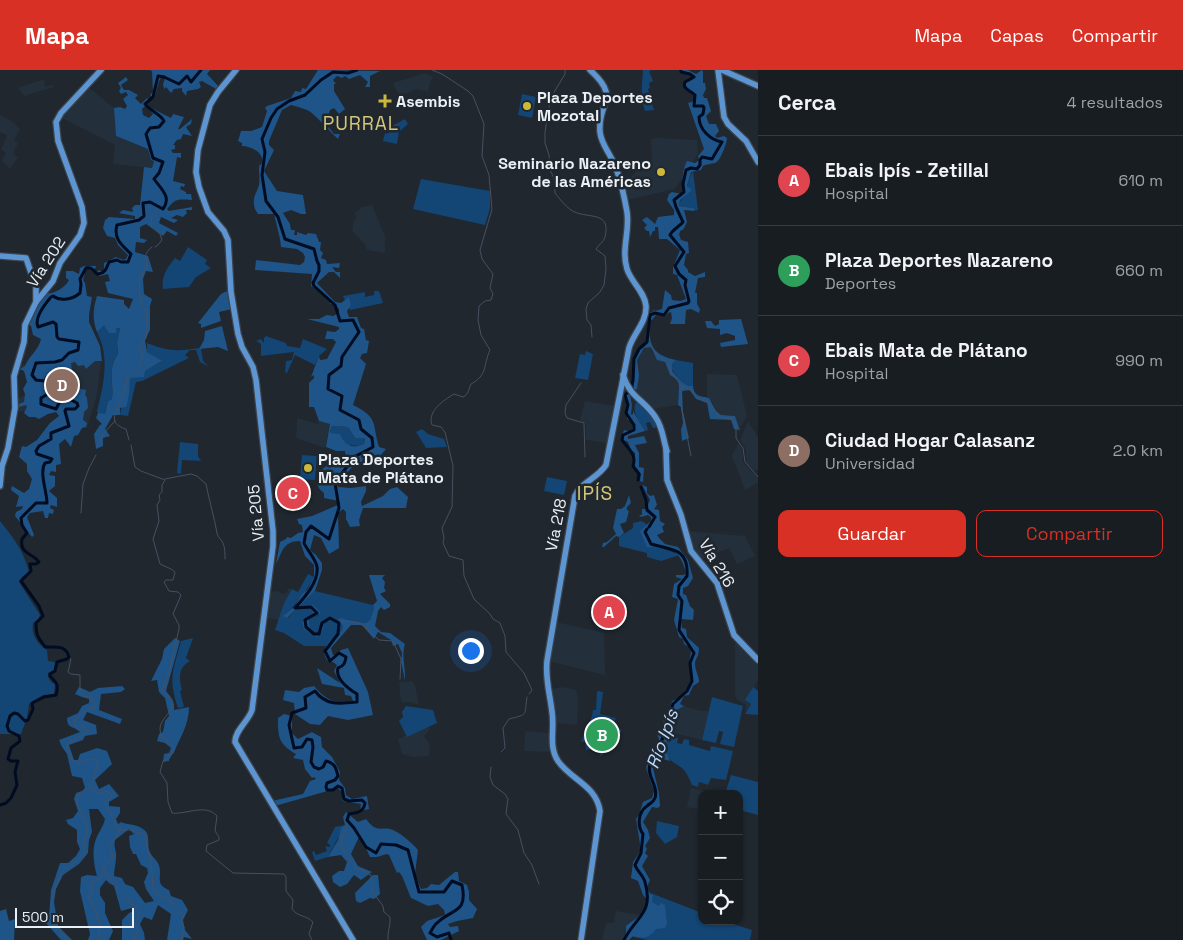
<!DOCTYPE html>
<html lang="es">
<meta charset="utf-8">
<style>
body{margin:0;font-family:"Space Grotesk",sans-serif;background:#252a2f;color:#f1f3f6}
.controls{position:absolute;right:15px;bottom:15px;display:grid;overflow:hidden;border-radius:10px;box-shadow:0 1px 4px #0004}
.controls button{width:45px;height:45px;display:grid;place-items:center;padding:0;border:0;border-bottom:1px solid #363b40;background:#181d22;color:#f1f3f6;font:25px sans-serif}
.scale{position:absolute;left:15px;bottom:12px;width:119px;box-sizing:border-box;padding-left:5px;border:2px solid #ebf0f5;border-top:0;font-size:14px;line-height:18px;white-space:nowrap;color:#ebf0f5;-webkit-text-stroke:4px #20272e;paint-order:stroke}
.you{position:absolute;left:470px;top:580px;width:18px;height:18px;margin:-12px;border:4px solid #fff;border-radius:50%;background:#1a73e8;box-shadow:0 0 0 8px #1a73e833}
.badge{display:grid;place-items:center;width:32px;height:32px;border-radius:50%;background:#d93025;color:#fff;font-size:16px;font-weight:700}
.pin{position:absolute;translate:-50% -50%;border:2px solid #fff;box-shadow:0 1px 5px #0006}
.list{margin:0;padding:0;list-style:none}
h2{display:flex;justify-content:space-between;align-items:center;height:65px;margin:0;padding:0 20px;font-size:21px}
h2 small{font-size:16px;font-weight:400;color:#9fa2a5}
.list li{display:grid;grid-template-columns:32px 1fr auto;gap:15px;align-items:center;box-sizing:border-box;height:90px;padding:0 20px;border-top:1px solid #363b40}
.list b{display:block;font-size:19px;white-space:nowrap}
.list p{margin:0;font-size:16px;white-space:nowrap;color:#9fa2a5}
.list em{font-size:16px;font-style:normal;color:#9fa2a5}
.actions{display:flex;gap:10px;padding:15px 20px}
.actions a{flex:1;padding:11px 0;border:1px solid #d93025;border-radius:10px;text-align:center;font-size:18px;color:#d93025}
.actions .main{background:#d93025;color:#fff}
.icon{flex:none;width:28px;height:28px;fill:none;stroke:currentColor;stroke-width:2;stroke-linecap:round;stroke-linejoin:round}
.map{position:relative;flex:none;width:758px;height:870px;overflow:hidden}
header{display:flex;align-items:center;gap:30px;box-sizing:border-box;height:70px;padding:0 25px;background:#d93025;color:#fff}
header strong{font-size:24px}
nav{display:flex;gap:28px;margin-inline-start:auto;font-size:18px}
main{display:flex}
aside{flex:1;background:#181d22}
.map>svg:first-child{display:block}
.built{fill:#232f3b}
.green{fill:#134575}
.forest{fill:#1e5488;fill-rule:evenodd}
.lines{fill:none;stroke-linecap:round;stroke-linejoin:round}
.stream{stroke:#465061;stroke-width:1}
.river{stroke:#000c21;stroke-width:3}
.major-casing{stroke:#3c434a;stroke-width:8}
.major{stroke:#5c95d2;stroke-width:5.5}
.poi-dot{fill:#ccb939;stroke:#20272e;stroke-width:2}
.labels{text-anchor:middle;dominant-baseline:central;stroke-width:5;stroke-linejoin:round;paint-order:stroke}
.poi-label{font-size:16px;font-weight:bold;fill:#ebf0f5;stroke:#20272e;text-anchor:start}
.street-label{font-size:16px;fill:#ebf0f5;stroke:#20272e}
.water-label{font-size:18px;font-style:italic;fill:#b7d9ff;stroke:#20272e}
.quarter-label{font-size:19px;letter-spacing:1px;fill:#d3c779;stroke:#20272e}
</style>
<header>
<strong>Mapa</strong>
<nav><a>Mapa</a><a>Capas</a><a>Compartir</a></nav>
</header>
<main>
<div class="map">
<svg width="758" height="870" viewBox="0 0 758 870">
<rect width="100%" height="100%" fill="#20272e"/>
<g class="built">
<path d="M425 3 433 7 430 13 428 22 418 19 399 26 393 13Z"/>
<path d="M44 9 45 17 53 15 54 17 24 26 18 18Z"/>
<path d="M88 17 114 38 116 66 148 79 151 90H154L152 98 113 94 115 75 60 47Z"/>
<path d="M0 45 10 50 20 59 14 70 18 73 13 84 18 87 10 99 2 91 6 83 1 80 7 65 0 62Z"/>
<path d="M658 68 697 70 698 84 675 119 627 130 622 113 630 108 645 92 652 89 651 69Z"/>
<path d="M372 135 385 166V183L367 180 365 174 352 161 353 154 357 146 354 144 362 137Z"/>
<path d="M650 276 652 282 665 292 670 305 678 310 679 317 678 335 653 339 636 324 633 317 637 313V285L646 277Z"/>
<path d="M100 282 101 292 97 325 87 358 63 350 55 341 43 343 17 341V329L25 325 28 312 25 301 18 299 19 293 27 295Z"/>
<path d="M707 304 737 305 747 346 740 358 735 346 721 345 716 341 713 333 707 327Z"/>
<path d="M585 331 615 336 609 373 586 370V354L580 350Z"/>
<path d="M297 348 318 354 319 351 330 354 325 378 296 368Z"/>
<path d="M748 351 758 367V399L754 401 747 394 745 377 740 370Z"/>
<path d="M739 372 742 380 743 393 758 408V413L745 420 732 386Z"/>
<path d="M686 461 745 466 755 486 737 494 729 478 700 490 692 480Z"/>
<path d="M289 518 292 519 284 533 279 550 265 548 269 522 276 521 285 524Z"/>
<path d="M556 552 604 563 605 605 549 591Z"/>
<path d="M735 572 758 594V610L754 617 758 620V623L746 642V635L737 630 735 625Z"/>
<path d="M412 611 415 615 419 635 410 632 403 633 401 631 399 612Z"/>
<path d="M563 617 576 620 578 629 577 655 556 653 552 619Z"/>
<path d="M684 636 701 641H709L702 670 669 662 677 640Z"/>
<path d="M429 656 430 659 424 666 430 675 429 686 412 687 402 684 398 669Z"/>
<path d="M525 661 550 663 549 682 524 681Z"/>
<path d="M691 718 715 724H702V740L687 737Z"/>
<path d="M616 841 641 845 636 848 623 870H602L606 853H614Z"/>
</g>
<g class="green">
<path d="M643 0H653L649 1 653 11 649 13 650 18 648 19 654 40 645 41C640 27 642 13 643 0Z"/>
<path d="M522 24 536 27 532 48 518 45Z"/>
<path d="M405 49 408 54 399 62 397 74 383 71 385 63 387 64 393 60 392 56Z"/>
<path d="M693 101 698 140 694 141V138L679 136C680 130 682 129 684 125 688 117 688 108 693 101Z"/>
<path d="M421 109 490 121V138L485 155 413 139Z"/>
<path d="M188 177 207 190 205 194 211 198 196 207 189 217 163 219C161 206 167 198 175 188L180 191Z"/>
<path d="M374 221H379L383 233 350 240 343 226 365 222V227L374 225Z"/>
<path d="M104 254 120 258 117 272 118 284C107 298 114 314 112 329L108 331 105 344H98L97 341C104 314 110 287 97 262Z"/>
<path d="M266 266 286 273 287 276 300 278 303 269 327 279 319 286 315 295 295 285 287 303 285 302 286 291 292 290 294 282 261 286V274L256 271 261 269 264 273V268Z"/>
<path d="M147 273C169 282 178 281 201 278L203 291 209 297 200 292 196 280H190L185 285 189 288 142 311 136 312 128 346 120 345C121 332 131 323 130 308L161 292 147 282Z"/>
<path d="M586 281 593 284 588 310 575 308 580 284 585 285Z"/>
<path d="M676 290 693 293V316C684 317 678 307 672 300V294Z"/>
<path d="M637 331 650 344 659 357 653 358 650 352 646 353 648 360 645 361C640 351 630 341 637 331Z"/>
<path d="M332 356 348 357 355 368H365L364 374 361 376 347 375 343 371 340 364H331L330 361Z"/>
<path d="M422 359 428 364 444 369 447 377 426 378 416 362Z"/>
<path d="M180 372 198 374V386L201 391 182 390 181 404 177 403Z"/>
<path d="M302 385 317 386 315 410 300 409Z"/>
<path d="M547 407 567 411 564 425 544 421Z"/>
<path d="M0 451C13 467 24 481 29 502L22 507 19 512 40 545 38 550 33 553C31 564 37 574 47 580L48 591 55 592 54 600 48 603C48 608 50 612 55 614L54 624 43 625 29 634 27 648 21 664H0Z"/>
<path d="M641 451 647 454 642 460 661 478 678 484 677 486 661 491 647 487V483L619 476V467L633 458V453Z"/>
<path d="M308 504 314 507C306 522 296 534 284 546L288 548 295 540 306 538 311 540 313 544 307 547 310 563H318L314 562 310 558 309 550 319 545 313 535 300 536 315 521 373 535 374 538 370 550 365 553 346 549 342 560 327 576H304L284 563 275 560 284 533 292 519 298 522Z"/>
<path d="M193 568 186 588 190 591C178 598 179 607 182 620L180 621 184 637 178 638C168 608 173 601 181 571Z"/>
<path d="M753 617 758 621V645L745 644 751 634 745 630Z"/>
<path d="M597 621 603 622 600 644 616 648 614 652 617 654 615 656 622 660 611 676 601 686 599 682 594 679 586 680 585 672H581C584 660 592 651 593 640H596Z"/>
<path d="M712 627 743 636 734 677 720 674 723 662 719 661 716 673 702 670Z"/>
<path d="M406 636 433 640 437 653 407 667 399 651 403 647 402 642Z"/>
<path d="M670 666 678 668 677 673 682 674 684 669 689 670V675L710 681 711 676 733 681 726 710 711 708 708 715 699 712 698 717 692 715C690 710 686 701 682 698 671 690 667 691 664 676Z"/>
<path d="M731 705 758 712V745L739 740V724H725Z"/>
<path d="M657 751 679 756 677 767 665 774 656 763Z"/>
<path d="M345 755 328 787 315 791 312 782 314 781 316 785 327 781 325 776 330 777V775L327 773 335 757Z"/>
<path d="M648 822 702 843V851H724L752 860 750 870H647L630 866 645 845Z"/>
</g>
<g class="forest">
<path d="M149 0H210L207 4 220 18 218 20 202 11 199 12 201 17 198 19 187 21 186 26 182 21V18L174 19 171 23 166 17 164 19 163 14 166 6 163 5C157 11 158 21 153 29L150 25 153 22 152 1Z"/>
<path d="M318 0 380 1 370 6V17H365L368 12 360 5 349 9 345 6 342 8 337 6 333 10 336 14H334V21L345 39 339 44 334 38 330 40 329 44 334 50 327 55 334 64H340L338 69C329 61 322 52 313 44 308 39 298 37 291 35L282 40 269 71V75L274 80 264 101 277 121 303 125 306 144H301L291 140 283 143 290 154 291 160H295L294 165H297V162L306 165 308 163 316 164 319 172H321L320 180 323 183 321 188 326 190 327 194 340 193 339 198 332 197 336 202H340V208L334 202H329L317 213 335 232 341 233 349 227 351 235 347 241 349 247H357L361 258 364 259 366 270 369 271 367 283 362 284 360 288 366 294 353 335C379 348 372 353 379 377L386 379 380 386 370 385 365 392 356 393 347 403 339 408 337 413 338 417 351 418 366 416V421L361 432 362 436 383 426 390 419 397 417 408 427 406 438H363L359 450 360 456 350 457 346 449V442L343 439 338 443 339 478 329 484 321 468 314 465 310 480 316 485 322 493V500L315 521 300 536 313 535 321 543 309 550 310 558 314 562 318 563 321 555 324 557 320 565 316 567 304 559 302 552 313 544 311 540 306 538 295 540 287 548 283 546 295 536 302 524 308 519 314 506V495L305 486 300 471C282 471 282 484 276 494L280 472 286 469 287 467 291 468 298 463 303 462 302 455 299 454 297 449 312 446 340 434 339 431 324 428V423C315 417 317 411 319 402L336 388 344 393 342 397H343L346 392 345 381H336L326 377 330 354 319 351 314 337H309V313L314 308V305L311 307 319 286 320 290 327 289 336 272 333 269H325L327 261 335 262 339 259V257L307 249H319L327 245 333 246 339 243V239L334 234H330L331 230 311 216 312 204 255 200 256 190 300 195 304 192 305 187 303 183 297 179 281 177 280 169 274 144H258C256 141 254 138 254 134 253 126 257 122 259 115 260 110 259 104 259 99 259 92 260 98 262 92 264 82 250 76 242 76V73L238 71 241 61H251L262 57 267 41 265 38 267 36 291 28 295 21 301 22 302 18 306 19ZM332 356 348 357 355 368H365L364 374C352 379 345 376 340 364L331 363 330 361Z"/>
<path d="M680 0H688L696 4 702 0 703 2V13H705L706 19 703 25 704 28H707L711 41 706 46 709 54H716L719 61 715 66 717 68 724 66 727 68C727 73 720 92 715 93 711 94 707 94 703 96L701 100 691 102 687 116 692 120 680 130 679 136 694 138V141L684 140 687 152 683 160H681L679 164 681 170 688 172 689 183 686 184 684 195 688 200V202L695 206 705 202V207L698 208 695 223H697V234L700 239 699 243 691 239 686 240 685 254H670L672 248 671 242 668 243 665 246 656 245 652 250 648 249 651 242 662 239 665 220 671 225 672 230 680 231 686 229 677 205 673 204V197L680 180 667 169H659L658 157H655V161H653L650 167 649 161H647L644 158 647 155 642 150 647 147 655 154 658 147 674 145V140L667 130 669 124 672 122 681 124 683 122C682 112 682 100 687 91L695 93 699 90 698 86 704 79 688 33 694 31V26L684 16 685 12 692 10 694 7 692 4Z"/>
<path d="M126 7 128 10 121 15 124 20H129L138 25 135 28 141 34 147 28 150 31 142 39 143 45 149 48 153 44 149 39 151 38 171 48 173 44 184 47 178 59H180L192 49 191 54 186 57 192 66 183 64 181 69 177 70 173 75H175V79L171 80 173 83H181V88L177 87 173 111 185 114 184 117 181 116 180 119 186 122V124H191L192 130C177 129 176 128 167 139L169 141 192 137V140H186L187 143 183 147 177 145 171 148 178 150 174 153 161 147 159 153 178 163 176 166 167 161 163 166 146 154 140 157V168L147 170 144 173 136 172 135 182 148 186 153 202 146 201 143 209 144 224 152 229 150 236V260L145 270 147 282 162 291 145 301 144 307 130 308C130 316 129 331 126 337L120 338V345H113L105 359 110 366 103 368V376L96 379 94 364 100 355 102 354 96 348 98 343 105 344 108 331 112 329C114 313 107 299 118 284L117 272 120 258H116V263H109L104 255 97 262C92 249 93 239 97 226L124 230V234L129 239 133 229 108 223 105 212 110 211 108 204 100 206 96 203 99 200 102 202 104 200V193L116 187 123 190 126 189 128 185 118 175 115 168 107 166 103 158 105 150 109 147 135 149V146L119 143 123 140 133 142 132 138 135 135H140L144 97 152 98 154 91 151 90 148 79 116 66 114 38 120 37 125 39 127 36 123 29 128 25 126 22 121 24 119 21 121 18 118 13Z"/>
<path d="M84 196H96L95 199H86L83 210 85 213 87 226 92 227 89 245V252L100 276 102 291H95L86 299 84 295 78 296 75 292 71 293 72 300 64 301 59 299 57 302 61 305 59 307 50 309V313L55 319 60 316 59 310 65 306 66 315 86 320 85 325 87 328 88 338 84 342 83 350 87 353 86 357 82 358 78 365 74 366 71 377 65 369 59 374 61 394 56 395V402L51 401 49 405 55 406V416L49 421 57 428V437L51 435 50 438 54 440 53 444 49 443 48 448H45L43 441 30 443 27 447 34 465 32 467 15 446 16 442 22 439 23 436 16 437 19 426 11 420 12 416 24 423 29 419 32 409 27 401V394L19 387 22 376 26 377 37 370 50 353 59 346 56 342 48 344 39 349 35 347H29L24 343 27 337 26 335 19 337V334L24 332 25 324 23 319 27 312 24 301 20 299 25 296C29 286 38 281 41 269L33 265 31 256 28 255 38 234 45 224C55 223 64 219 69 210L66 208V201H73L79 204 80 198Z"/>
<path d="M229 220 232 239 219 242 221 251 201 258V254L198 253 221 224Z"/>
<path d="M741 249 748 274 721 277 720 273 735 270V266L727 263 720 265V259L707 258 705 251H711L715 256 719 254V250Z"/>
<path d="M648 252 650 253C648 275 653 285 676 290L672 294V301C678 307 684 317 693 316 694 327 701 326 709 328L716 341 721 345 735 346 740 360 734 359 731 350 710 349 707 333 696 329 690 320 682 321 683 342 689 368 682 371 681 360 683 353 681 337 678 335 679 317 678 310 670 305 665 292 657 290 651 277 644 278 637 290 639 305 637 319 634 320V289L636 284 646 271Z"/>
<path d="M222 256 228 281 218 277 199 279 204 270 205 261Z"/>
<path d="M627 324 630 325 632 335 631 345 633 344V341L645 361 628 366V369L644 366 647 373 635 375 639 383V397L644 398 643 412 640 411 641 404 638 400 635 399V383L631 380 628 372 624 370 622 366 624 360 631 362 634 353 627 349 628 330 625 326Z"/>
<path d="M642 415 647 417V423L650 426 654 425 657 435 654 439 659 440 660 451 665 454 662 457 664 462 657 465 659 468 665 474 678 477 688 490 693 508 688 516 683 518V524L686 525 690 536 694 540 693 550 681 549 682 558 686 559 687 567 699 578C699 588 695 588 695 594 695 600 699 606 699 612L693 616 689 625 684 626 680 634 684 636 677 640 669 662 661 660 665 646 668 647 672 631 679 628 690 615 692 605 689 593 691 582 689 577 684 574 683 569 679 567 674 550 678 529 672 527 674 514 682 509 676 507V505H684L686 503C680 478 669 478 647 477L640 461 651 451V447L648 445 641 447 639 445H642V439H646L650 430Z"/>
<path d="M629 425 631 433 627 437V440L629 441 626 452 620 454 624 463 619 467 616 466 604 477H602L603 473 607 472 616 464 613 458 617 439H621L625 436Z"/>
<path d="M369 505H385L382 508 385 512 384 518 386 521 380 524 390 534V537L384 540 381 537 378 541 375 556 381 562 390 563 405 574C401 585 406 598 405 611L401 591 402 583 398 574 393 576 391 570 378 562 374 569 362 555H351L331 578 333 585H336L341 580 348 578 368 622 373 645 348 650 328 646 320 655 310 654 295 644 294 633 283 630 285 620 299 622 304 618 314 616C327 631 334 633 354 633L351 626 345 625 344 618 322 614 317 598 340 613 334 601 337 595 333 592H329C316 578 333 570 342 560L343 556 338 550 340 548 365 553 370 550 374 538 373 535 377 531Z"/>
<path d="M175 568 180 571 166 621C171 627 175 631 174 640L189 637C189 654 181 666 175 680 173 685 170 686 169 691L163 692 164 684 169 683 171 678 165 673 157 671 159 664 163 662 165 651 169 646 165 628 159 622 157 610 151 611 162 589 164 579Z"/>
<path d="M122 616 125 619 121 622 101 624 99 640 122 649 120 654 87 642 83 650 96 655 97 664 85 666 83 670 69 675 74 690H78L80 684 97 678 107 681 112 694 95 710 99 719 109 714 119 726 109 732V736L120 737V743L116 749 118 754 121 752C128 755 137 754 143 759 151 764 147 773 149 780 151 786 155 788 158 793 164 805 153 814 169 820L171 826 182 830 188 840 183 850 185 860 192 869 184 867 183 870H167L171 844 158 835 152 850 144 847 140 854 144 863 145 870H122V850L129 843 134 841 132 838 121 841 114 816 109 813 106 810 100 818V825L105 833V843L113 861 109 870H88L90 864 80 821 81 807 87 805 97 806C94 796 92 782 95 772 97 764 103 758 105 749L98 739H89L92 762 89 770 88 783 79 794 63 805 56 819 54 832 58 856 72 870H61L46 853 49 846 51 820 60 793H68L76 786 80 779 77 772V760L68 754 66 750 73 748 78 741 74 729 76 723 82 721 85 718 82 708 72 706 67 684 62 677 59 670 80 662C74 656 67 659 67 648L78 643 82 636 89 633V629L82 627 75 624 79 617 90 622 98 618ZM129 759 134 764 129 766 130 777 133 784H136L141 795 147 798 148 803 144 812 146 819 154 831 145 833 133 817 125 814 122 808 114 806C114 799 117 789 116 783 115 778 114 776 115 770Z"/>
<path d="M284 644 292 646V663L298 669 312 662 321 667 322 677 332 687 340 702 339 710 345 718 346 725 352 729 367 726 369 739 360 741 361 734 343 731 342 730 344 725 338 718 275 736 272 731 303 724 310 711 316 709 314 707 312 708 305 699 303 690 293 688 296 684C278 674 278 666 278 648Z"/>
<path d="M657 663 670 666 664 676 670 691 663 689 653 698 659 723 660 736 658 738 652 737 643 752 648 760 650 768 645 776 647 779 645 783 648 786 642 796 650 810 647 817 650 824 653 825 652 832 659 836 661 833 665 835 667 854 665 858 656 859C649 868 645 869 633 866L629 870H623L626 863V856C638 846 646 846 646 828L643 825 638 811 631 808 633 792 641 780 636 749 639 745 643 732 652 728 654 721 646 698 649 688 653 689 659 683 657 673 659 669Z"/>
<path d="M346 742 358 752 366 749C378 765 381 755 393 760 402 764 412 773 418 780L415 804 421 819 427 818 431 814 439 815 455 802H458L459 811 467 815 469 822V830L477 839 473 848 457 851 448 854 450 857 458 856 459 861 441 870H427L421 857 427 851 445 845 444 840 438 834 428 836 411 828 402 806 399 802 397 803 389 785 387 784 377 787H370L360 765 351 784 358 796 372 802 361 810 354 805 347 814 340 817 333 812 332 806 339 801H344L347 792 341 785 328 787 338 770 341 758 345 755 343 747Z"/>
<path d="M373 805H378L380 824 374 829 370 828 360 833 356 831 355 823Z"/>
<path d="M6 839 9 851 15 849 14 870H0V841Z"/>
</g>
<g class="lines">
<g class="stream">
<path d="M432 0 442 4 468 21 473 26 484 54 482 86 489 105 492 139 480 180 482 189 493 204 490 218 493 224 491 230 485 231 479 236 478 250 481 265 490 280C483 295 488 305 471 314 468 320 469 324 463 327L454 324C444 330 427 341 432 355L441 357 445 362 453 396 452 437 442 458 444 468 443 473 449 486 463 490 464 506 474 529 490 544 493 549 500 553 505 566 506 582 524 603 532 620 529 624"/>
<path d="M565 0V4L553 24 549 37 545 62V73L549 85 550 100 554 108 555 123C559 128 565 136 571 140 585 150 612 139 605 167 604 172 598 175 596 179L605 186 606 199 604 215 600 222 588 233 586 239 587 250 591 255 592 267"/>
<path d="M155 177 158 175 162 170 160 164 151 156 152 146 159 137"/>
<path d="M654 240 655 243"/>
<path d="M147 258V242C140 235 137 216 141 207 142 203 145 200 147 196 146 187 143 184 152 177"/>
<path d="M647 272 657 285 668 293 671 303 682 316 690 320 696 327 708 332 719 347 733 349 736 355V368L743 378 745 392 758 407"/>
<path d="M581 313 566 335 565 343 567 348 584 353 585 387"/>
<path d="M682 316 681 335 691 386"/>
<path d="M129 370 126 359C106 353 117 341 122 328 125 321 126 315 127 308 138 301 147 290 139 277L146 268 147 261"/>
<path d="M131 375 135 397 141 401 165 410 162 415V422L159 425 160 430 157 435 159 451 153 469 160 494 171 499 175 502 173 510H166L164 512 169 521 178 522 181 525 173 544 179 555V559L169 602 162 621C165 624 172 628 172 633 173 645 154 651 162 666 165 671 171 673 174 677L173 683 163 691 160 702 167 713 168 732 172 743C185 745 206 733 217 746L215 761 219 767V770L207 775 206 781 233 803 284 804 286 807V821L293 830 292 839C298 847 306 845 313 852L309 864 312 870"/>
<path d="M97 377 104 363 115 351"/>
<path d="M165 409 191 404 197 406 206 414C209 430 214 446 217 463 218 468 221 469 223 473 225 477 225 484 225 489"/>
<path d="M81 443 83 414 89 398 96 385"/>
<path d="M339 553 341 551 356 552 364 556 379 570 393 571 401 589 400 609"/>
<path d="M501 682 505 678 503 658 509 649C529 644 524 646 527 627"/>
<path d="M491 697 490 707 493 715 505 724 508 729 506 744 518 760 524 783 532 795 539 814"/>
<path d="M91 716 96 723H102L107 721 112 724 111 728 106 731 105 736 111 744 118 760H130L144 764 151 791 153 818 156 823 171 831 184 846 181 851 184 857 182 870"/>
<path d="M348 753 340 775 356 798 371 805 372 821 383 836 384 842 390 847C391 855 387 861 388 870"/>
<path d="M118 760V764L109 776 113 786 103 798 112 812 140 843 135 854 138 859 134 870"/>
<path d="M67 870C51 851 46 837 57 814 59 810 60 803 64 800 73 793 77 793 84 783V769L87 764V755L77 734V726C94 718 93 709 98 692L93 689 85 690 78 694 73 691 67 678V674L87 662 86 658 75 655 74 651 86 640 94 638V631L91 627 83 626 80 623V605L71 604 68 602 71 589 69 587"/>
<path d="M98 870C103 855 96 841 89 827L92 820V812L101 808 103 800"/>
</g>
<g class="river">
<path d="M357 0 348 3 333 2 321 10 305 25 289 31 277 39 271 48 262 69 265 82 262 105 266 131 278 147 285 169 314 179 317 191 319 195V201L313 213 314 216 335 235 340 251 353 250 359 262 342 287 341 296 329 305 328 319 342 326 340 340 359 350 361 359 372 368 373 377 354 387 335 413 339 438 329 469 311 456 306 462 304 473C307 480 316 489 317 497 319 512 304 528 295 538L311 537 317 543 305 550 306 557 314 564H319L322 553 330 548 339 553 338 564 325 581 330 591 339 583 346 587C345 593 344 596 338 598 335 609 349 619 357 624V632C340 634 326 636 315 621L305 627 306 638 292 643 289 655 294 678 302 677 307 669 312 670 313 677 311 692 314 697 319 699 323 697 326 691C335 693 336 698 338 706L335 710 327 713 326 717 327 720H333L338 716 342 718 344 729 349 731 362 730 365 733C364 742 357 743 349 744L347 750 354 758 366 777 376 783 381 774 396 775 408 780 419 822H444L452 811 462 815C468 844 452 838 437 853 434 855 432 860 430 863L437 867 449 863 451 870"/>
<path d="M631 317 633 311 634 289 639 279 647 272 650 245 655 243 664 245 669 238 688 233 689 231 685 215 686 210 679 204 675 196 684 182 670 165C673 159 679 157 683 152L676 137 674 130 684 122 683 114 686 100 691 98 697 99 700 95V90L702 87 712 89 722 72C710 70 699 59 699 47L703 44 704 38 703 36H694L695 25C690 20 682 19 685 12L694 7 690 4 681 2V0"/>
<path d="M627 323 625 325 628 335 626 343 634 355V360L623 365 622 370C628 379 637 384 633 396L639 404 638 410"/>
<path d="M641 417 646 430 647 440 655 447 649 457"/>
<path d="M0 735 6 733 11 728 17 715 15 702 18 691H11L8 689 11 678 20 671 19 666 9 661 7 656 10 646 14 643 18 644 25 651 28 650 33 639 32 633 44 627 56 625C59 615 57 613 50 606V604L55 601 57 592 67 589 69 587C66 575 56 577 45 577 38 567 36 566 36 553L43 546 39 536 21 511 31 501 30 494H36L39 492C33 483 19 484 22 469L27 463 22 455 21 448 36 433H47C47 422 39 402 45 393L50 392 52 389 37 384 36 381 39 376 51 369V363L69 356 65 341 66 339H75L78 336 77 333 67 328 60 331 56 339 41 334V328L60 317 59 309 54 305 47 307 45 311 36 310 32 305 36 293 55 292 62 290 69 283 78 280 79 272 59 269 57 267 56 254 53 252 38 257C34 248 45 234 51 227L53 226C61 232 73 229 80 223L81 214 80 209 86 198C92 197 93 200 97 204 105 204 106 199 109 192L117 190 121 192H128L131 184C122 175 113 169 117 155L139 150 144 146 143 133 150 132 163 139C172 127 161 119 154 109L159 103 163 92 153 88 146 64 150 58 159 57 164 51C161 44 150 41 145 34L153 27 158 6 164 7 179 14 187 6 191 12 201 0"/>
<path d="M624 870C636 846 654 844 645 812 643 805 637 801 635 795L641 783 643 764C637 756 638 742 647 736 650 733 653 733 655 728 659 716 646 706 650 694 651 689 658 688 660 683L659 674 662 670 673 634 687 621 692 611 690 593 694 583 679 560 682 531 678 525 679 516 687 506C689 477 670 480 651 474L645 462 647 459"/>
</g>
<g class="major-casing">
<g id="major">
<path d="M236 0 218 22 210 35 198 80 196 102 199 117 208 142 224 161 228 170 231 222 238 264 242 277 253 297 256 310 273 461V476L252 640C248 652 235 660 235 672L353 870"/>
<path d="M718 0 724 47 728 54 746 71 758 92"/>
<path d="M722 0 758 16"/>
<path d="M0 186 26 188 36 217V232"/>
<path d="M623 305C630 328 645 330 656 348 663 358 663 370 667 381"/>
<path d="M666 379 667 410 681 445 691 481 717 513 734 565 758 590"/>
<path d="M0 416 2 396 8 378 15 338 14 306 24 272 25 255 36 232 53 211 60 193 80 165 84 153 82 137 58 71 56 52 61 43 101 0"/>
<path d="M581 870 600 741C596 715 571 710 558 691 548 676 555 659 552 642 550 624 545 609 547 591L575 426C581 412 598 408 606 395L629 278C633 264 647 252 646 236 645 222 631 212 627 199 621 180 630 161 627 142 624 126 621 108 614 94 610 83 601 74 600 62 597 32 622 29 590 0"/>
</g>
</g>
<use href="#major" class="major"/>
</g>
<g class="poi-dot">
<path d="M382.5 23.5h5v5h5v5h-5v5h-5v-5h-5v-5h5z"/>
<circle cx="527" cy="36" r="5"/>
<circle cx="661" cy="102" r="5"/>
<circle cx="308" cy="398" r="5"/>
</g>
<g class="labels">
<g class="poi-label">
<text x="537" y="27">Plaza Deportes<tspan x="537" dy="18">Mozotal</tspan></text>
<text x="396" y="31">Asembis</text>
<text x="651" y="93" text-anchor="end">Seminario Nazareno<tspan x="651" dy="18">de las Américas</tspan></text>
<text x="318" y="389">Plaza Deportes<tspan x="318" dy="18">Mata de Plátano</tspan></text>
</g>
<g class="street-label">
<text transform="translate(46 192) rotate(-57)">Vía 202</text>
<text transform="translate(256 443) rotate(-95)">Vía 205</text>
<text transform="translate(556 455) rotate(-79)">Vía 218</text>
<text transform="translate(717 493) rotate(59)">Vía 216</text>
</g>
<g class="water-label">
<text transform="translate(662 669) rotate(-70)">Río Ipís</text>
</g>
<g class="quarter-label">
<text x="361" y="53">PURRAL</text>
<text x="595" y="423">IPÍS</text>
</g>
</g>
</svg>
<div class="controls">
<button>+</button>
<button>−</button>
<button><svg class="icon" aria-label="locate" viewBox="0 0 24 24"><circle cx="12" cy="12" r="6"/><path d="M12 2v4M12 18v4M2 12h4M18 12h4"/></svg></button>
</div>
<div class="scale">500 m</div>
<div class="you"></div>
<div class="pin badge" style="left:609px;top:542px;background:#e0444e">A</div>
<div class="pin badge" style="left:602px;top:665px;background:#2e9e5b">B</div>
<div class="pin badge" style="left:293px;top:423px;background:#e0444e">C</div>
<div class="pin badge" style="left:62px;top:315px;background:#8d6e63">D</div>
</div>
<aside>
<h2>Cerca<small>4 resultados</small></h2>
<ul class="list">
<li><span class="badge" style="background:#e0444e">A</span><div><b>Ebais Ipís - Zetillal</b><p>Hospital</p></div><em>610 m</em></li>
<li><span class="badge" style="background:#2e9e5b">B</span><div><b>Plaza Deportes Nazareno</b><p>Deportes</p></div><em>660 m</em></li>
<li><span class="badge" style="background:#e0444e">C</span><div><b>Ebais Mata de Plátano</b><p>Hospital</p></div><em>990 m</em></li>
<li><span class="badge" style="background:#8d6e63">D</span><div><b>Ciudad Hogar Calasanz</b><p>Universidad</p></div><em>2.0 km</em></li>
</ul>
<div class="actions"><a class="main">Guardar</a><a>Compartir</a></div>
</aside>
</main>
